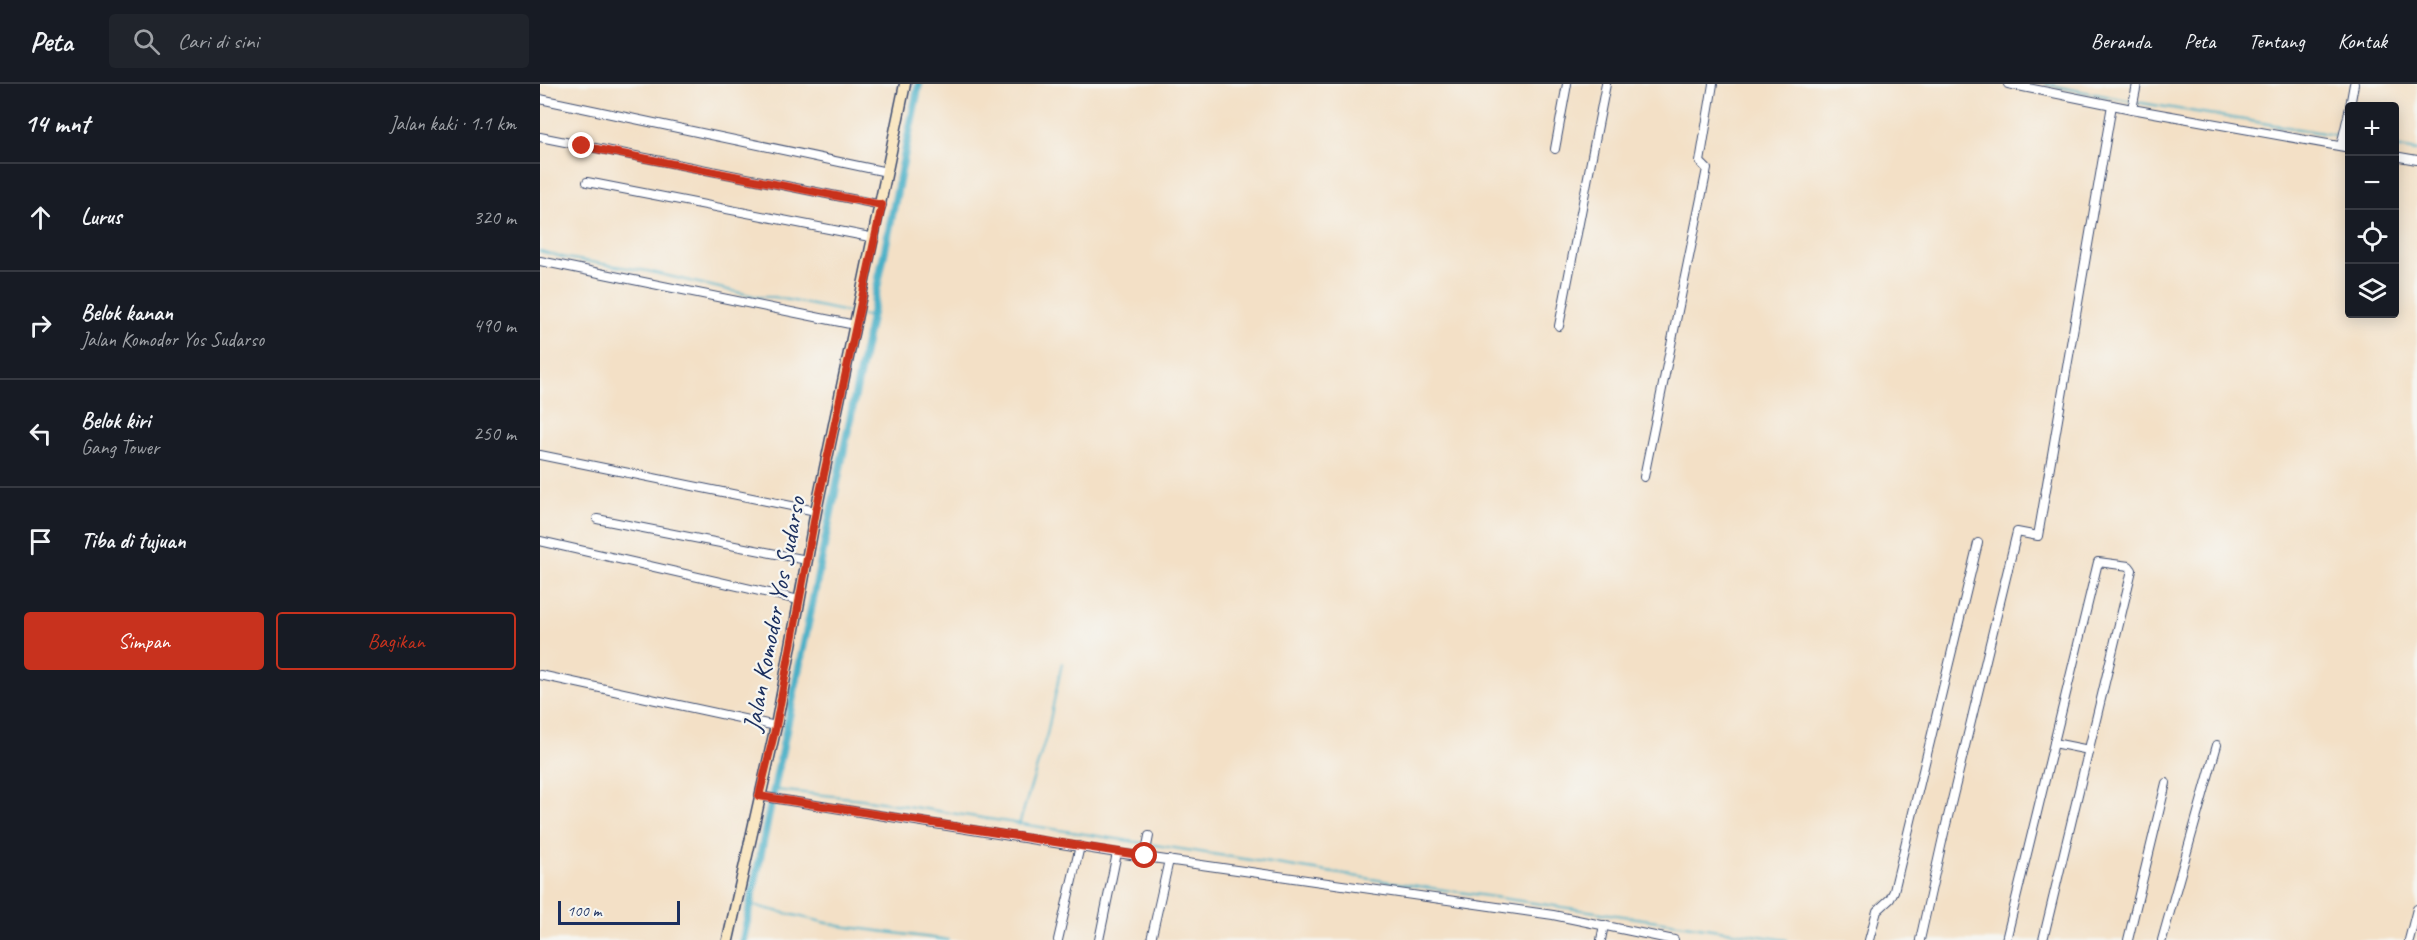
<!DOCTYPE html>
<html lang="id">
<meta charset="utf-8">
<style>
body{margin:0;font-family:Caveat,sans-serif;background:#20242c;color:#f1f3f6}
.controls{position:absolute;right:18px;top:18px;display:grid;overflow:hidden;border-radius:6px;box-shadow:0 3px 15px #0003}
.controls button{width:54px;height:54px;display:grid;place-items:center;padding:0;border:0;border-bottom:2px solid #363941;background:#171b24;color:#f1f3f6;font:30px sans-serif}
.scale{position:absolute;left:18px;bottom:15px;width:122px;box-sizing:border-box;padding-left:6px;border:3px solid #1b2f5e;border-top:0;font-size:16px;line-height:21px;white-space:nowrap;color:#1b2f5e;-webkit-text-stroke:4px #f6f6f2;paint-order:stroke}
.stop{position:absolute;width:18px;height:18px;margin:-14px;border:4px solid #c8321e;border-radius:50%;background:#fff}
.stop.end{background:#c8321e;border-color:#fff;box-shadow:0 2px 6px #0008}
.list{margin:0;padding:0;list-style:none}
h2{display:flex;justify-content:space-between;align-items:center;height:78px;margin:0;padding:0 24px;font-size:26px}
h2 small{font-size:20px;font-weight:400;color:#9ea1a6}
.list li{display:grid;grid-template-columns:39px 1fr auto;gap:18px;align-items:center;box-sizing:border-box;height:108px;padding:0 24px;border-top:2px solid #363941}
.list b{display:block;font-size:22px;white-space:nowrap}
.list p{margin:0;font-size:20px;white-space:nowrap;color:#9ea1a6}
.list em{font-size:20px;font-style:normal;color:#9ea1a6}
.actions{display:flex;gap:12px;padding:18px 24px}
.actions a{flex:1;padding:14px 0;border:2px solid #c8321e;border-radius:6px;text-align:center;font-size:21px;color:#c8321e}
.actions .main{background:#c8321e;color:#fff}
.icon{flex:none;width:33px;height:33px;fill:none;stroke:currentColor;stroke-width:2;stroke-linecap:round;stroke-linejoin:round}
.map{position:relative;flex:none;width:1877px;height:856px;overflow:hidden}
header{display:flex;align-items:center;gap:36px;box-sizing:border-box;height:84px;padding:0 30px;background:#171b24;border-bottom:2px solid #363941}
header strong{font-size:28px}
nav{display:flex;gap:33px;margin-inline-start:auto;font-size:21px}
.search{width:420px;height:54px;background:#20242c;display:flex;align-items:center;gap:15px;box-sizing:border-box;padding:0 21px;border-radius:6px;color:#9ea1a6;font-size:22px}
main{display:flex}
aside{flex:1;background:#171b24}
.map>svg:first-child{display:block}
.lines{fill:none;stroke-linecap:round;stroke-linejoin:round}
.stream{stroke:#47afc6;stroke-width:2}
.canal{stroke:#47afc6;stroke-width:8}
.street-casing{stroke:#3b4a6e;stroke-width:10}
.secondary-casing{stroke:#3b4a6e;stroke-width:13}
.street{stroke:#fff;stroke-width:8}
.secondary{stroke:#f9e7c3;stroke-width:10}
.route{stroke:#c8321e;stroke-width:8}
.labels{text-anchor:middle;dominant-baseline:central;stroke-width:4.5;stroke-linejoin:round;paint-order:stroke}
.street-label{font-size:26px;fill:#1b2f5e;stroke:#f6f6f2}
</style>
<header>
<strong>Peta</strong>
<div class="search"><svg class="icon" aria-label="search" viewBox="0 0 24 24"><circle cx="10" cy="10" r="6"/><path d="M15 15l6 6"/></svg>Cari di sini</div>
<nav><a>Beranda</a><a>Peta</a><a>Tentang</a><a>Kontak</a></nav>
</header>
<main>
<aside>
<h2>14 mnt<small>Jalan kaki · 1.1 km</small></h2>
<ul class="list">
<li><svg class="icon" aria-label="ahead" viewBox="0 0 24 24"><path d="M12 20V5M6 11l6-6 6 6"/></svg><div><b>Lurus</b></div><em>320 m</em></li>
<li><svg class="icon" aria-label="right" viewBox="0 0 24 24"><path d="M7 20v-9h11M14 6l5 5-5 5"/></svg><div><b>Belok kanan</b><p>Jalan Komodor Yos Sudarso</p></div><em>490 m</em></li>
<li><svg class="icon" aria-label="left" viewBox="0 0 24 24"><path d="M17 20v-9H6M10 6l-5 5 5 5"/></svg><div><b>Belok kiri</b><p>Gang Tower</p></div><em>250 m</em></li>
<li><svg class="icon" aria-label="arrive" viewBox="0 0 24 24"><path d="M6 21V4h12l-3 4 3 4H6"/></svg><div><b>Tiba di tujuan</b></div></li>
</ul>
<div class="actions"><a class="main">Simpan</a><a>Bagikan</a></div>
</aside>
<div class="map">
<svg width="1877" height="856" viewBox="0 0 1877 856">
<rect width="100%" height="100%" fill="#f6f6f2"/>
<filter id="ink" filterUnits="userSpaceOnUse"><feTurbulence type="fractalNoise" baseFrequency=".0167" numOctaves="2"/><feDisplacementMap in="SourceGraphic" scale="12" xChannelSelector="R" yChannelSelector="G"/><feConvolveMatrix kernelMatrix="1 2 1 2 8 2 1 2 1" color-interpolation-filters="sRGB"/></filter>
<filter id="wash" filterUnits="userSpaceOnUse"><feTurbulence type="fractalNoise" baseFrequency=".008" numOctaves="4" result="noise"/><feDisplacementMap in="SourceGraphic" scale="24" xChannelSelector="R" yChannelSelector="G"/><feGaussianBlur stdDeviation="1.35" result="paint"/><feColorMatrix in="noise" values="0 0 0 0 0 0 0 0 0 0 0 0 0 0 0 0 0 1.4 0 .05"/><feComposite in="paint" operator="in"/></filter>
<g filter="url(#wash)">
<rect width="100%" height="100%" fill="#f3e0c6"/>
<g class="lines">
<g class="stream">
<path d="M1505 0 1591 17"/>
<path d="M1596 18 1801 52"/>
<path d="M1854 63 1877 67"/>
<path d="M0 167 26 174 107 187 218 213H234L312 229"/>
<path d="M321 231 330 233"/>
<path d="M235 706 322 715 851 798 1247 856"/>
<path d="M479 741 507 650 522 579"/>
<path d="M211 821 300 842 408 856"/>
</g>
<path class="canal" d="M203 856 379 0"/>
</g>
</g>
<g filter="url(#ink)">
<g class="lines">
<g class="street-casing">
<g id="street">
<path d="M1468 0 1592 25 1810 64"/>
<path d="M0 15 347 88"/>
<path d="M1810 22 1814 0"/>
<path d="M1592 25 1597 0"/>
<path d="M0 53 342 121"/>
<path d="M1801 62 1810 23"/>
<path d="M1015 65 1027 0"/>
<path d="M1854 72 1877 76"/>
<path d="M47 98 335 154"/>
<path d="M0 177 315 241"/>
<path d="M1019 242 1066 0"/>
<path d="M0 371 276 427"/>
<path d="M1104 393 1167 85 1160 78 1173 0"/>
<path d="M57 435 267 476"/>
<path d="M0 457 259 516"/>
<path d="M0 591 236 642"/>
<path d="M1514 659 1549 666"/>
<path d="M219 712 577 769 1013 831 1134 856"/>
<path d="M605 772 609 752"/>
<path d="M518 856 540 762"/>
<path d="M559 856 577 769"/>
<path d="M611 856 629 776"/>
<path d="M1061 856 1064 841"/>
<path d="M1329 856 1337 827 1350 815 1354 807 1438 459"/>
<path d="M1380 856 1404 749 1477 448 1498 452 1572 21"/>
<path d="M1466 856 1558 478 1589 482 1592 486 1503 856"/>
<path d="M1588 856 1626 699"/>
<path d="M1622 856 1677 661"/>
<path d="M1869 856 1877 825"/>
</g>
</g>
<g class="secondary-casing">
<path id="secondary" d="M188 856 236 642 276 427 365 0"/>
</g>
<use href="#street" class="street"/>
<use href="#secondary" class="secondary"/>
</g>
</g>
<g class="lines" filter="url(#ink)">
<path class="route" d="M42 62 342 121 276 427 236 642 219 712 605 772"/>
</g>
<g class="labels">
<g class="street-label">
<text transform="translate(234 530) rotate(-79)">Jalan Komodor Yos Sudarso</text>
</g>
</g>
</svg>
<div class="controls">
<button>+</button>
<button>−</button>
<button><svg class="icon" aria-label="locate" viewBox="0 0 24 24"><circle cx="12" cy="12" r="6"/><path d="M12 2v4M12 18v4M2 12h4M18 12h4"/></svg></button>
<button><svg class="icon" aria-label="layers" viewBox="0 0 24 24"><path d="M12 4l9 5-9 5-9-5zM3 14l9 5 9-5"/></svg></button>
</div>
<div class="scale">100 m</div>
<div class="stop" style="left:605px;top:772px"></div>
<div class="stop end" style="left:42px;top:62px"></div>
</div>
</main>
